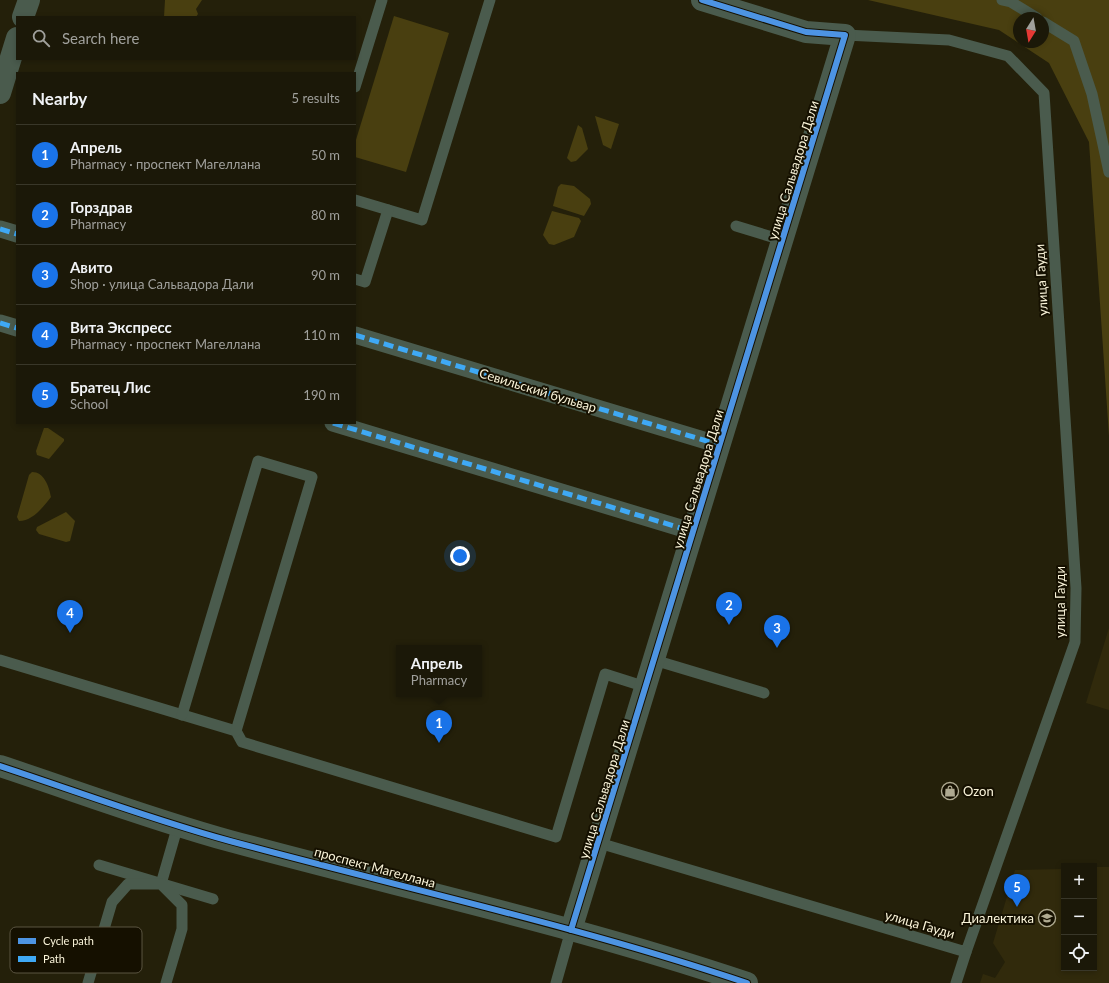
<!DOCTYPE html>
<meta charset="utf-8">
<style>
body{margin:0;font-family:Lato,sans-serif;background:#242112;color:#f1f3f6}
.controls{position:absolute;right:12px;bottom:12px;display:grid;overflow:hidden;border-radius:0px;box-shadow:0 2px 6px #0003}
.controls button{width:36px;height:36px;display:grid;place-items:center;padding:0;border:0;border-bottom:1px solid #393729;background:#1b1808;color:#f1f3f6;font:20px sans-serif}
.compass{position:absolute;left:1013px;top:12px;width:36px;height:36px;border-radius:50%;background:#1b1808;box-shadow:0 2px 6px #0003;rotate:191deg}
.you{position:absolute;left:460px;top:556px;width:14px;height:14px;margin:-10px;border:3px solid #fff;border-radius:50%;background:#1a73e8;box-shadow:0 0 0 6px #1a73e833}
.badge{display:grid;place-items:center;width:26px;height:26px;border-radius:50%;background:#1a73e8;color:#fff;font-size:13px;font-weight:700}
.pin{position:absolute;translate:-50% -33px;filter:drop-shadow(0 1px 2px #0008)}
.pin::after{content:'';position:absolute;top:21px;width:14px;height:12px;background:inherit;clip-path:polygon(0 0,100% 0,50% 100%)}
.popup{position:absolute;left:396px;top:645px;width:86px;height:52px;box-sizing:border-box;display:grid;place-content:center;border-radius:0px;background:#1b1808;filter:drop-shadow(0 1px 3px #0005);font-size:13px;white-space:nowrap;color:#a0a09c}
.popup b{font-size:15px;color:#f1f3f6}
.popup::after{content:'';position:absolute;left:50%;top:100%;margin-left:-8px;border:8px solid transparent;border-top-color:#1b1808}
.list{margin:0;padding:0;list-style:none}
h2{display:flex;justify-content:space-between;align-items:center;height:52px;margin:0;padding:0 16px;font-size:17px}
h2 small{font-size:13px;font-weight:400;color:#a0a09c}
.list li{display:grid;grid-template-columns:26px 1fr auto;gap:12px;align-items:center;box-sizing:border-box;height:60px;padding:0 16px;border-top:1px solid #393729}
.list b{display:block;font-size:15px;white-space:nowrap}
.list p{margin:0;font-size:13px;white-space:nowrap;color:#a0a09c}
.list em{font-size:13px;font-style:normal;color:#a0a09c}
.icon{flex:none;width:22px;height:22px;fill:none;stroke:currentColor;stroke-width:2;stroke-linecap:round;stroke-linejoin:round}
.map{position:relative;flex:none;width:1109px;height:983px;overflow:hidden}
.search{position:absolute;background:#1b1808;box-shadow:0 2px 6px #0003;left:16px;top:16px;width:340px;height:44px;display:flex;align-items:center;gap:10px;box-sizing:border-box;padding:0 14px;border-radius:0px;color:#a0a09c;font-size:15px}
.panel{position:absolute;background:#1b1808;box-shadow:0 2px 6px #0003;left:16px;top:72px;width:340px;height:352px;border-radius:0px}
.map>svg:first-child{display:block}
.built{fill:#312a0c}
.green{fill:#493f10;fill-rule:evenodd}
.lines{fill:none;stroke-linecap:round;stroke-linejoin:round}
.service{stroke:#4a5b4d;stroke-width:11}
.pedestrian{stroke:#4a5b4d;stroke-width:17}
.minor{stroke:#4a5b4d;stroke-width:22}
.quiet{stroke:#3fa9f5;stroke-width:5;stroke-dasharray:10 5;stroke-linecap:butt}
.cycleway-casing{stroke:#151000;stroke-width:8}
.cycleway{stroke:#4d94e3;stroke-width:6}
.labels{text-anchor:middle;dominant-baseline:central;stroke-width:4;stroke-linejoin:round;paint-order:stroke}
.street-label{font-size:13px;fill:#faf4d9;stroke:#151000}
.poi-label{font-size:13px;fill:#faf4d9;stroke:#151000;text-anchor:start}
.key{fill:#151000;stroke:#5a5441;stroke-width:1}
.key-label{font-size:11px;fill:#faf4d9}
</style>
<div class="map">
<svg width="1109" height="983" viewBox="0 0 1109 983">
<rect width="100%" height="100%" fill="#24200a"/>
<g class="built">
<path d="M1109 628V710L1086 703Z"/>
<path d="M1094 867H1109V983H980L983 974 995 978 1005 962 993 943 1015 870 1064 869V968H1094Z"/>
</g>
<g class="green">
<path d="M165 0H202L196 9 198 14 196 17H164Z"/>
<path d="M868 0H1109V436L1089 142 1049 63 999 30ZM1019 18H1043V42H1019Z"/>
<path d="M394 16 449 33 406 172 355 157V143Z"/>
<path d="M595 116 619 124 611 149 603 145Z"/>
<path d="M578 125 582 128 588 149 576 161 571 162 567 158Z"/>
<path d="M561 184 574 186 590 199 591 204 584 216 553 206 558 187Z"/>
<path d="M552 211 579 218 581 221 574 237 554 245 549 244 543 235Z"/>
<path d="M44 428H48L64 439V441L49 459 37 455 36 451Z"/>
<path d="M32 472C44 472 49 486 51 497 43 507 33 521 19 521L17 517 29 475Z"/>
<path d="M66 512 75 521 70 541 66 542 39 534 36 530 37 527Z"/>
</g>
<g class="lines">
<g class="service">
<path d="M1002 0 1011 2 1037 18"/>
<path d="M1043 22 1074 41 1092 94 1109 172"/>
<path d="M355 87 382 0"/>
<path d="M355 200 422 220 490 0"/>
<path d="M736 226 782 240"/>
<path d="M355 279 365 282 388 210"/>
<path d="M0 660 236 731 242 742 556 837 605 674 646 687"/>
<path d="M654 660 764 693"/>
<path d="M182 715 258 461 312 477 236 731"/>
<path d="M599 843 966 952 1075 642 1076 588 1044 93 1008 56 949 40 845 35"/>
<path d="M99 865 213 899"/>
<path d="M161 884 178 825"/>
<path d="M88 983 112 902 128 884H161L182 905V929L166 983"/>
<path d="M556 983 571 930"/>
<path d="M956 983 966 952"/>
</g>
<g class="pedestrian">
<path d="M0 229 17 234"/>
<path d="M0 323 17 328"/>
<path d="M355 335 720 445"/>
<path d="M333 423 694 532"/>
</g>
<g class="minor">
<path d="M23 17 29 0"/>
<path d="M0 93 17 38"/>
<path d="M0 766C76 791 153 820 230 841 403 888 578 926 747 983"/>
<path d="M571 930 845 35 806 32 702 0"/>
</g>
<g class="quiet">
<path d="M0 229 17 234"/>
<path d="M0 323 17 328"/>
<path d="M355 335 720 445"/>
<path d="M333 423 694 532"/>
</g>
<g class="cycleway-casing">
<g id="cycleway">
<path d="M0 766C76 791 153 820 230 841 403 888 578 926 747 983"/>
<path d="M571 930 845 35 806 32 702 0"/>
</g>
</g>
<use href="#cycleway" class="cycleway"/>
</g>
<defs>
<g id="shop-ring" transform="scale(0.9)"><circle r="9.5" fill="#151000" stroke="#afaa91" stroke-width="1.5"/><path d="M-5-2.5h2.3a2.7 3.5 0 0 1 5.4 0H5L5.5 6h-11ZM-1.5-2.5h3a1.5 2.3 0 0 0-3 0Z" fill="#afaa91"/></g>
<g id="school-ring" transform="scale(0.9)"><circle r="9.5" fill="#151000" stroke="#afaa91" stroke-width="1.5"/><path d="M0-5L7-2L0 1L-7-2ZM-4 1L0 2.5L4 1V4Q0 6-4 4Z" fill="#afaa91"/></g>
</defs>
<g fill-rule="evenodd">
<use href="#shop-ring" x="950" y="791"/>
<use href="#school-ring" x="1047" y="918"/>
</g>
<g class="labels">
<g class="street-label">
<text transform="translate(793 170) rotate(-73)">улица Сальвадора Дали</text>
<text transform="translate(1041 280) rotate(-93)">улица Гауди</text>
<text transform="translate(538 390) rotate(17)">Севильский бульвар</text>
<text transform="translate(698 479) rotate(-73)">улица Сальвадора Дали</text>
<text transform="translate(1060 602) rotate(-90)">улица Гауди</text>
<text transform="translate(604 789) rotate(-73)">улица Сальвадора Дали</text>
<text transform="translate(375 867) rotate(15)">проспект Магеллана</text>
<text transform="translate(920 924) rotate(16)">улица Гауди</text>
</g>
<g class="poi-label">
<text x="963" y="791">Ozon</text>
<text x="1034" y="918" text-anchor="end">Диалектика</text>
</g>
</g>
<rect x="10" y="927" width="132" height="46" rx="6" class="key"/>
<rect x="18" y="938" width="18" height="6" fill="#4d94e3"/>
<rect x="18" y="956" width="18" height="6" fill="#3fa9f5"/>
<g class="key-label">
<text x="43" y="945">Cycle path</text>
<text x="43" y="963">Path</text>
</g>
</svg>
<div class="controls">
<button>+</button>
<button>−</button>
<button><svg class="icon" aria-label="locate" viewBox="0 0 24 24"><circle cx="12" cy="12" r="6"/><path d="M12 2v4M12 18v4M2 12h4M18 12h4"/></svg></button>
</div>
<svg class="compass" viewBox="-18 -18 36 36"><path d="M0-13l5 13h-10z" fill="#e53935"/><path d="M0 13l5-13h-10z" fill="#a0a09c"/></svg>
<div class="you"></div>
<div class="pin badge" style="left:439px;top:743px">1</div>
<div class="popup"><b>Апрель</b>Pharmacy</div>
<div class="pin badge" style="left:729px;top:625px">2</div>
<div class="pin badge" style="left:777px;top:648px">3</div>
<div class="pin badge" style="left:70px;top:633px">4</div>
<div class="pin badge" style="left:1017px;top:907px">5</div>
<div class="search"><svg class="icon" aria-label="search" viewBox="0 0 24 24"><circle cx="10" cy="10" r="6"/><path d="M15 15l6 6"/></svg>Search here</div>
<section class="panel">
<h2>Nearby<small>5 results</small></h2>
<ul class="list">
<li><span class="badge">1</span><div><b>Апрель</b><p>Pharmacy · проспект Магеллана</p></div><em>50 m</em></li>
<li><span class="badge">2</span><div><b>Горздрав</b><p>Pharmacy</p></div><em>80 m</em></li>
<li><span class="badge">3</span><div><b>Авито</b><p>Shop · улица Сальвадора Дали</p></div><em>90 m</em></li>
<li><span class="badge">4</span><div><b>Вита Экспресс</b><p>Pharmacy · проспект Магеллана</p></div><em>110 m</em></li>
<li><span class="badge">5</span><div><b>Братец Лис</b><p>School</p></div><em>190 m</em></li>
</ul>
</section>
</div>
